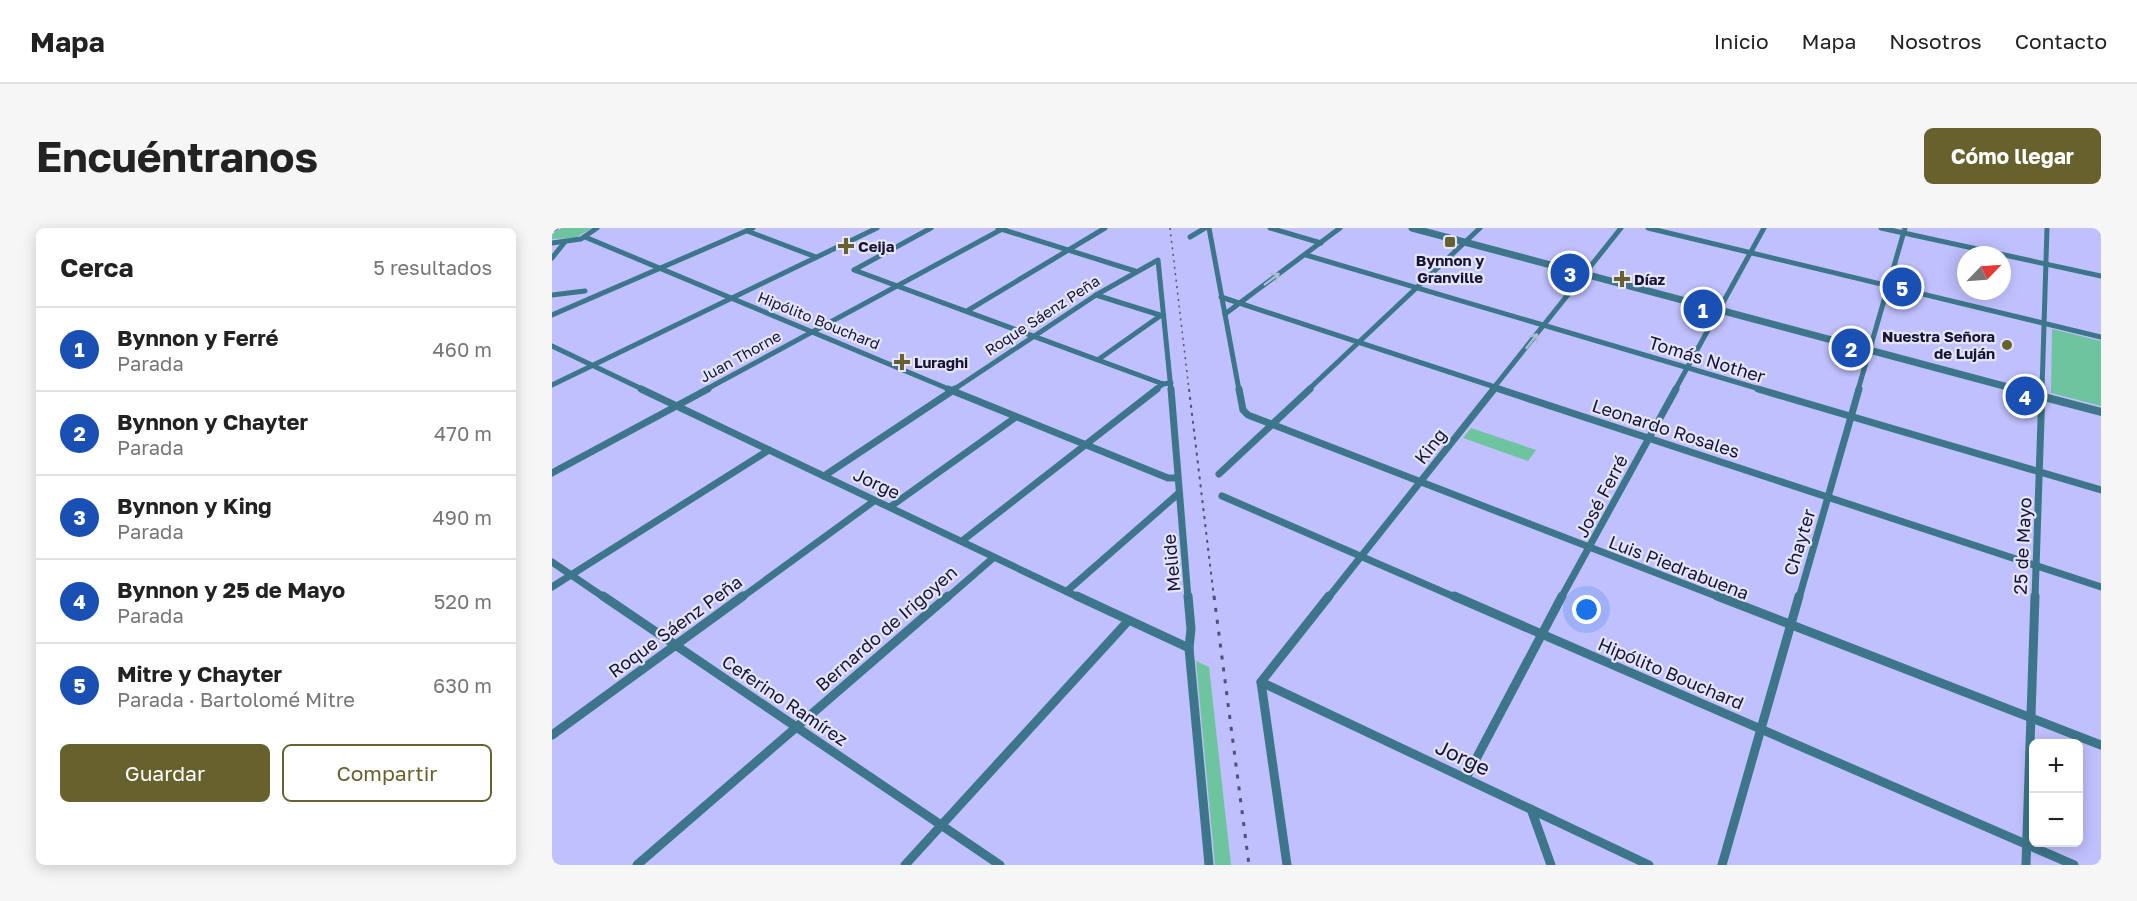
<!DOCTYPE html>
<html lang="es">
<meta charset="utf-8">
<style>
body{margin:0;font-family:"Golos Text",sans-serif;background:#f6f6f6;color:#222}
.controls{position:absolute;right:18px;bottom:18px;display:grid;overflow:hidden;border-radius:9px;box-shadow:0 3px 15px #0003}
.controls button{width:54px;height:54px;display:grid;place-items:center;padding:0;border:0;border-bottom:2px solid #e0e0e0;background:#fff;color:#222;font:30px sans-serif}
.compass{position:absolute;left:1405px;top:18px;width:54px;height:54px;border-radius:50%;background:#fff;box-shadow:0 3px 15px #0003;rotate:65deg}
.you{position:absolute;left:1035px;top:382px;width:21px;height:21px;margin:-15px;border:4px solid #fff;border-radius:50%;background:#1a73e8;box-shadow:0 0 0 9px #1a73e833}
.badge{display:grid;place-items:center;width:39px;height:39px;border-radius:50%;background:#66612d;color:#fff;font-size:20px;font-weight:700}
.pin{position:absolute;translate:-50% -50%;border:3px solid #fff;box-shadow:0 2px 6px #0006}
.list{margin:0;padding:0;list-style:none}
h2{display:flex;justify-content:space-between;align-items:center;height:78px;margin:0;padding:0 24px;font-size:26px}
h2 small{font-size:20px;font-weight:400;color:#767676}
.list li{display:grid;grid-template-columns:39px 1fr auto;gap:18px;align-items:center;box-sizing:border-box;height:84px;padding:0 24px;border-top:2px solid #e0e0e0}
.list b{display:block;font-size:22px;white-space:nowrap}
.list p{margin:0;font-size:20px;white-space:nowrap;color:#767676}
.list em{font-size:20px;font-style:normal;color:#767676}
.actions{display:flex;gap:12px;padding:18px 24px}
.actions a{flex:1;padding:14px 0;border:2px solid #66612d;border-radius:9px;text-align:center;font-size:21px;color:#66612d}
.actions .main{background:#66612d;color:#fff}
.map{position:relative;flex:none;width:1549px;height:637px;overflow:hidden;border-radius:9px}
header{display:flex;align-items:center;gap:36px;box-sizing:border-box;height:84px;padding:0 30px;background:#fff;border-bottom:2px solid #e0e0e0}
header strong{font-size:28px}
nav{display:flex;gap:33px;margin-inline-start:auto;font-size:21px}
.intro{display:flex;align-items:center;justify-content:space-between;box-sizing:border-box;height:144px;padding:0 36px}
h1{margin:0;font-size:42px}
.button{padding:15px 27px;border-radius:9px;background:#66612d;color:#fff;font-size:21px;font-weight:700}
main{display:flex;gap:36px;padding:0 36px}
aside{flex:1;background:#fff;border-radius:9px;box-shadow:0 3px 15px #0003}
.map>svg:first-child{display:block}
.green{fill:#6ec49e}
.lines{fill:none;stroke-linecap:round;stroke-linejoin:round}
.minor-far2{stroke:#3d768a;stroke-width:5}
.minor-far1{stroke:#3d768a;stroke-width:7}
.minor{stroke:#3d768a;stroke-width:9}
.tertiary-far1{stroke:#3d768a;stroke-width:7}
.tertiary{stroke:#3d768a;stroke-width:8}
.rail-far2{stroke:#515078;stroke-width:1.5;stroke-dasharray:2 4.5;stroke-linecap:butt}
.rail-far1{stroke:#515078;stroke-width:2;stroke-dasharray:3 5;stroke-linecap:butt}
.rail{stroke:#515078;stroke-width:3;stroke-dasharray:4 8;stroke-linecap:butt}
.oneway{stroke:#aabed5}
.poi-dot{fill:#66612d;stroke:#e4e5fd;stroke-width:2}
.labels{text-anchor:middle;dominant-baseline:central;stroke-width:4.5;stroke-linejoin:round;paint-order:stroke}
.far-poi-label{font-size:15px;font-weight:bold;fill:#161430;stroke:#e4e5fd;text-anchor:start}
.far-street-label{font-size:15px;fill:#161430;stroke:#e4e5fd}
.street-label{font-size:18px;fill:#161430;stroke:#e4e5fd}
.near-street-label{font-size:21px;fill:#161430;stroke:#e4e5fd}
</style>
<header>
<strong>Mapa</strong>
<nav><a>Inicio</a><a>Mapa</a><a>Nosotros</a><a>Contacto</a></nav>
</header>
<div class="intro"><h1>Encuéntranos</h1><a class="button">Cómo llegar</a></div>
<main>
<aside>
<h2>Cerca<small>5 resultados</small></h2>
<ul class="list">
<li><span class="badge" style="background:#1a4fb4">1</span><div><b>Bynnon y Ferré</b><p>Parada</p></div><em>460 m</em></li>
<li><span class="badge" style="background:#1a4fb4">2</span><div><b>Bynnon y Chayter</b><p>Parada</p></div><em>470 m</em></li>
<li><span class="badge" style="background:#1a4fb4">3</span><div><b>Bynnon y King</b><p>Parada</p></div><em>490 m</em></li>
<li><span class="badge" style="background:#1a4fb4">4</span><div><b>Bynnon y 25 de Mayo</b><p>Parada</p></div><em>520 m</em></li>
<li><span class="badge" style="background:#1a4fb4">5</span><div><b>Mitre y Chayter</b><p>Parada · Bartolomé Mitre</p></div><em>630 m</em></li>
</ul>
<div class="actions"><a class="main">Guardar</a><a>Compartir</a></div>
</aside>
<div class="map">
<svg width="1549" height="637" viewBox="0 0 1549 637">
<rect width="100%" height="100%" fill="#bfc0fd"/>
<g class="green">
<path d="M10 0H40L23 10 0 11V6Z"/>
<path d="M1500 101 1549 113V178L1499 165Z"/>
<path d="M919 200 984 222 976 233 911 210Z"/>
<path d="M644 433 657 439 679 637H663Z"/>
</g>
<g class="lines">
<g class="minor-far2">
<path d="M379 0 302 42 611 156 619 155"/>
<path d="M446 0 583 43"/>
<path d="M657 0 687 162"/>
<path d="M718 0 769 15"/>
<path d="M1096 0 1549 109"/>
<path d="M1329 0 1549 48"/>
<path d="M0 2 4 0"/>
<path d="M195 3 264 29"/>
<path d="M33 9 399 162"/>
<path d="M638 9 653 0"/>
<path d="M0 15 29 11 45 0"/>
<path d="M754 27 1211 162"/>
<path d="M0 30 12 15"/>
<path d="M0 67 33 63"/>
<path d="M544 67 611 88"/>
<path d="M669 69 952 162"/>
<path d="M415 83 553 0"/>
<path d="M673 86 788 0"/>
<path d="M0 87 201 0"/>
<path d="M0 118 92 162"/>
<path d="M547 131 608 88"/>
<path d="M0 157 325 0"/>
<path d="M153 162 452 0"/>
<path d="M401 162 544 67 606 32 619 162"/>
<path d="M603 162 611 156"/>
<path d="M756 162 928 0"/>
<path d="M940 162 1069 0"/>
<path d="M1123 162 1212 0"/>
<path d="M1306 162 1353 0"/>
<path d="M1490 162 1495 0"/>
</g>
<g class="minor-far1">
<path d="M89 161 528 370"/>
<path d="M396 161 616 250H625"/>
<path d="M619 161 636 370"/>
<path d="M687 161 691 182 696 187 1169 370"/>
<path d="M947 161 1549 359"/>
<path d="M1206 161 1549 262"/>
<path d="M0 245 156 161"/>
<path d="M667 246 758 161"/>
<path d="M272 248 403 161"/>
<path d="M670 268 905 370"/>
<path d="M338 279 464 189"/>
<path d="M410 313 605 161"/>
<path d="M0 334 53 370"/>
<path d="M0 359 217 222"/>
<path d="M515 363 627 265"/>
<path d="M189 370 322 273"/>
<path d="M395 370 441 330"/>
<path d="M776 370 942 161"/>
<path d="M1009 370 1124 161"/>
<path d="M1247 370 1307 161"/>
<path d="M1483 370 1490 161"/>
</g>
<g class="minor">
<path d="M51 368 448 637"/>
<path d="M525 368 637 420"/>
<path d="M636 368 639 401 637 420 657 637"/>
<path d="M902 368 1522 637"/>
<path d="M1165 368 1549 517"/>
<path d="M709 454 1097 637"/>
<path d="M0 507 191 368"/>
<path d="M914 550 1010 368"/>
<path d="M979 581 999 637"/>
<path d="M85 637 396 368"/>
<path d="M353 637 576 393"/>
<path d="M735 637 709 454 777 368"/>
<path d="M1170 637 1247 368"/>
<path d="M1474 637 1483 368"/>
</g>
<path class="tertiary-far1" d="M860 0 1467 162"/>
<path class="tertiary" d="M1461 161 1549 184"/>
<path class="rail-far2" d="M618 0 637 162"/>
<path class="rail-far1" d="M637 161 662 370"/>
<path class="rail" d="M662 368 697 637"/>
</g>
<defs><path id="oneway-shaft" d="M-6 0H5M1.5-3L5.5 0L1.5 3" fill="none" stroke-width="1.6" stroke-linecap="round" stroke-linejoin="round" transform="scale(1.5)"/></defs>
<g class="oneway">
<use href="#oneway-shaft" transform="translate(720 51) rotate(-37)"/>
<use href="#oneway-shaft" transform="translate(980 113) rotate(-52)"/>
</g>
<g class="poi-dot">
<rect x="892" y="8" width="12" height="12" rx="3"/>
<path d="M291 9h6v6h6v6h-6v6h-6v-6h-6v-6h6z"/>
<path d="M1067 42h6v6h6v6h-6v6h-6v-6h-6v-6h6z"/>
<circle cx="1455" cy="117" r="6"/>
<path d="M347 125h6v6h6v6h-6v6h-6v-6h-6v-6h6z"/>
</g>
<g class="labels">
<g class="far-poi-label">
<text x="306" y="18">Ceija</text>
<text x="898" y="32" text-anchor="middle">Bynnon y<tspan x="898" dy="17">Granville</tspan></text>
<text x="1082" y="51">Díaz</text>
<text x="1443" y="108" text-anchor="end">Nuestra Señora<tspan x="1443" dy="17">de Luján</tspan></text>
<text x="362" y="134">Luraghi</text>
</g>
<g class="far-street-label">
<text transform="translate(490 87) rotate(-33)">Roque Sáenz Peña</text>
<text transform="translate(267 92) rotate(22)">Hipólito Bouchard</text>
<text transform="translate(188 128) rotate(-29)">Juan Thorne</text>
</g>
<g class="street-label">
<text transform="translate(1155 131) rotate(17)">Tomás Nother</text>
<text transform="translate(1114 200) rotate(18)">Leonardo Rosales</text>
<text transform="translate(878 218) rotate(-52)">King</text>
<text transform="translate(325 255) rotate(25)">Jorge</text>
<text transform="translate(1049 268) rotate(-62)">José Ferré</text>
<text transform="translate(1247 314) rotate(-73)">Chayter</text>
<text transform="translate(1470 318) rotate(-87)">25 de Mayo</text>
<text transform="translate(619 335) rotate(-95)">Melide</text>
<text transform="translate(1127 339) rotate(21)">Luis Piedrabuena</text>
<text transform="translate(123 398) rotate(-36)">Roque Sáenz Peña</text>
<text transform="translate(334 400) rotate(-41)">Bernardo de Irigoyen</text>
<text transform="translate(1119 445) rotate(23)">Hipólito Bouchard</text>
<text transform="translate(233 472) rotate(34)">Ceferino Ramírez</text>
</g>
<g class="near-street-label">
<text transform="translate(911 529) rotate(25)">Jorge</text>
</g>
</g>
</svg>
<div class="controls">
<button>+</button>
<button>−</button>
</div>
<svg class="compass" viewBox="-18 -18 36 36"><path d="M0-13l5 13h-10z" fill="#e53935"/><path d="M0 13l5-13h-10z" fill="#767676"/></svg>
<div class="you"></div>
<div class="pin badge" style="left:1151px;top:81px;background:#1a4fb4">1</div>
<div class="pin badge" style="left:1299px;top:120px;background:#1a4fb4">2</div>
<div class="pin badge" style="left:1018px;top:45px;background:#1a4fb4">3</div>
<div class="pin badge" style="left:1473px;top:168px;background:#1a4fb4">4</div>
<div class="pin badge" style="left:1350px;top:59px;background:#1a4fb4">5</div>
</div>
</main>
